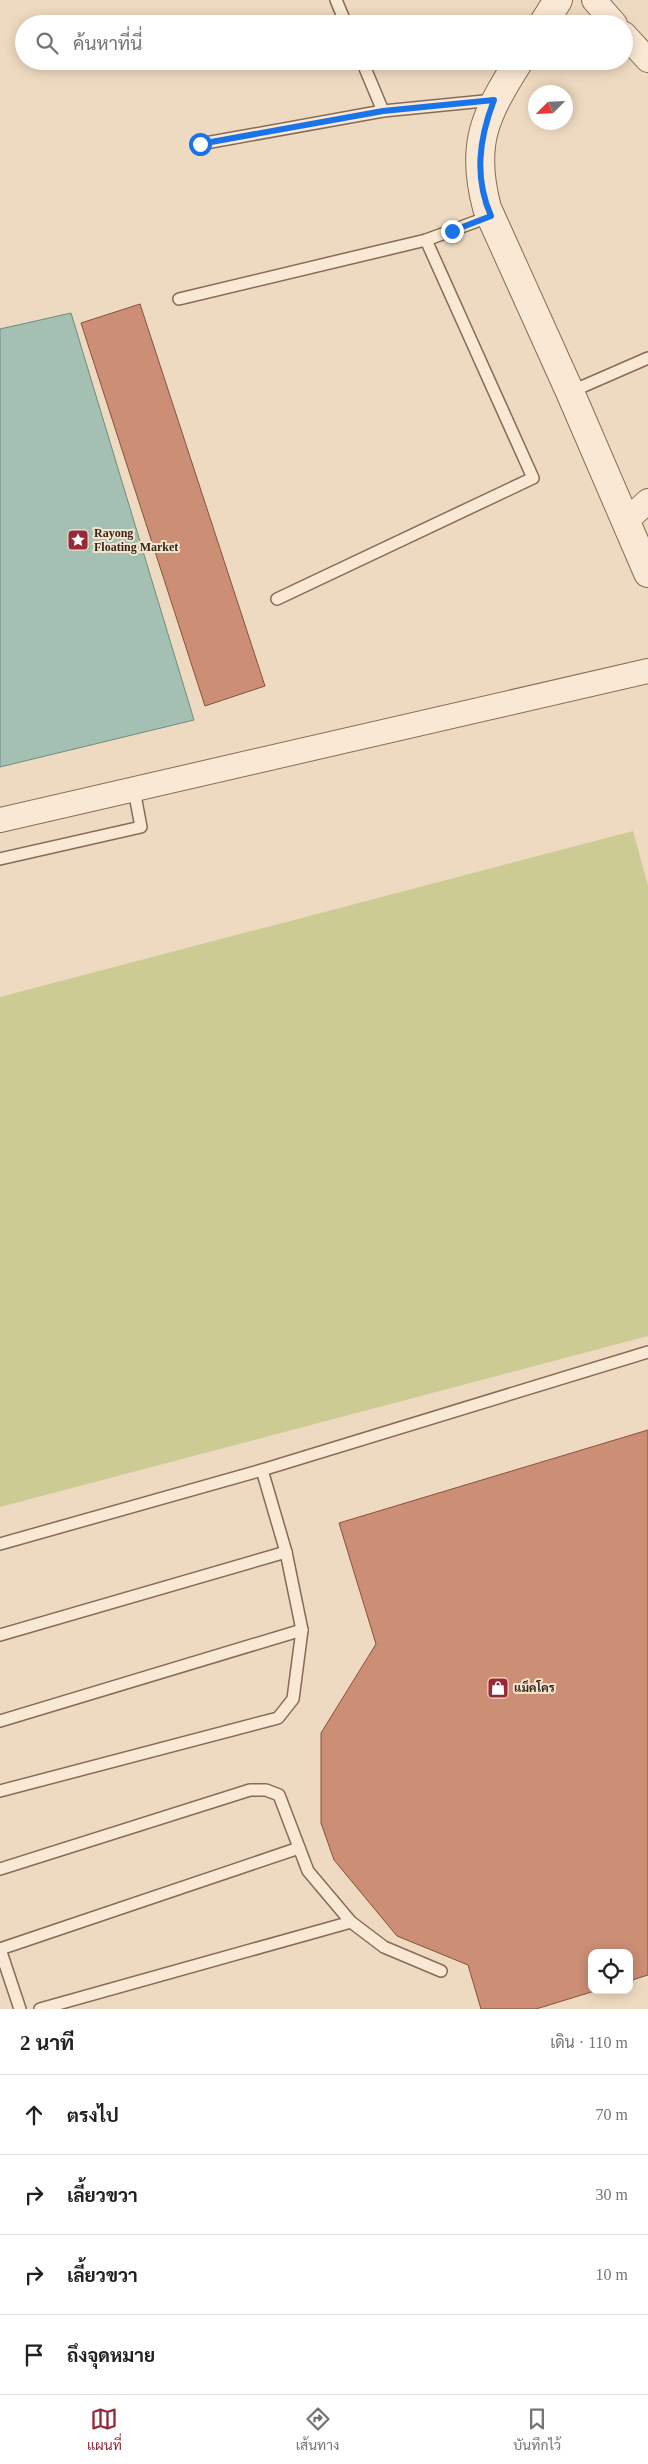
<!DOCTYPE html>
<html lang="th">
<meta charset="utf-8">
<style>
body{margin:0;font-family:"Times New Roman",Sarabun,serif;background:#f2f2f2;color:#202124}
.controls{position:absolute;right:15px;bottom:15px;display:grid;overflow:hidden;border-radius:10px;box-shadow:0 2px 12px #0003}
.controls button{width:45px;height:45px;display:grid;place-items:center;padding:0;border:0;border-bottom:1px solid #e0e0e0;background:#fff;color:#202124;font:25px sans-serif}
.compass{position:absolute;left:528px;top:85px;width:45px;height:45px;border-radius:50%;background:#fff;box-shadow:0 2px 12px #0003;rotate:246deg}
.stop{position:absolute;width:15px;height:15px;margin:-11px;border:4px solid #1a73e8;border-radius:50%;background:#fff}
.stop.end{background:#1a73e8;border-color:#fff;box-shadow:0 1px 5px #0008}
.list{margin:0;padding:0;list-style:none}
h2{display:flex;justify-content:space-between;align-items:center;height:65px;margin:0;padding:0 20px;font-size:21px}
h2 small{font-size:16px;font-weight:400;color:#757577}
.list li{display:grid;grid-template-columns:32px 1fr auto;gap:15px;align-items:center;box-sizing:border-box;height:80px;padding:0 20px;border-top:1px solid #e0e0e0}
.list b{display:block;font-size:19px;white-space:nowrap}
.list em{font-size:16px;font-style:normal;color:#757577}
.icon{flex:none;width:28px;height:28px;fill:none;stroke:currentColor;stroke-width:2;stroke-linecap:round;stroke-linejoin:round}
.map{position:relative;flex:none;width:648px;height:2009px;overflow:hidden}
.search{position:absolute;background:#fff;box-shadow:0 2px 12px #0003;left:15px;right:15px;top:15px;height:55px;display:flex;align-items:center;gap:12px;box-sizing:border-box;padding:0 18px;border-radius:28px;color:#757577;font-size:19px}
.sheet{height:385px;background:#fff}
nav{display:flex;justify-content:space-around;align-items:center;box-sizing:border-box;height:70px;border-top:1px solid #e0e0e0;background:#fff;font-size:14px;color:#757577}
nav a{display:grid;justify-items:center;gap:2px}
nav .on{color:#962837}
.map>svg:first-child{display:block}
.green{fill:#cccb94}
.water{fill:#a3c0b3;stroke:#6a8d80}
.building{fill:#cc8e75;stroke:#86513e}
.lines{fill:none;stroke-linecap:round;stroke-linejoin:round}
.service-casing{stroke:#876b58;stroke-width:14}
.minor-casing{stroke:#876b58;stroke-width:26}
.tertiary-casing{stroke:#876b58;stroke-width:30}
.service{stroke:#f9e8d3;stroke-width:11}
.minor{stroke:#f9e8d3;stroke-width:24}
.tertiary{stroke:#f9e8d3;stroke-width:28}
.route{stroke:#1a73e8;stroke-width:6}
.labels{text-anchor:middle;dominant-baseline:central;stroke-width:4;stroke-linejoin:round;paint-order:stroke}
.poi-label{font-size:12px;font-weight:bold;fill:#36251c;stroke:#f5e5cf;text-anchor:start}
</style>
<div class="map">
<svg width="648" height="2009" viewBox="0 0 648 2009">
<rect width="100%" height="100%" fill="#eedac0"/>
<path class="green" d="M633 831 648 886V1336L0 1507V997Z"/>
<path class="water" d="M71 313 194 720 0 767V329Z"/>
<g class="building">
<path d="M140 304 265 686 205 706 81 323Z"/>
<path d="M648 1430V1975L629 1981V1953H592V1990H598L536 2009H481L468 1965 397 1936 334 1860 321 1823V1733L376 1644 339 1523Z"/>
</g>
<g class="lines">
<g class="service-casing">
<g id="service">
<path d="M336 0 346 24"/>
<path d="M362 61 383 111 494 100"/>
<path d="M200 144 383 111"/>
<path d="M179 299 426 240"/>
<path d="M570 392 648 358"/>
<path d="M277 599 533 478 426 240 491 216"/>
<path d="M0 859 141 827 134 790"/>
<path d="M0 1544 262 1470 648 1352"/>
<path d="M0 1635 286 1552"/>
<path d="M0 1721 302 1630"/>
<path d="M0 1791 278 1718 293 1699 302 1630 286 1552 262 1470"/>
<path d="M0 1869 250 1790H266L279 1795 308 1871 351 1922 384 1947 441 1971"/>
<path d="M0 1949 299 1848"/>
<path d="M0 1949 20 2009"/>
<path d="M40 2009 351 1922"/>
</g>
</g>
<g class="minor-casing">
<g id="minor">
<path d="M594 0 615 24"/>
<path d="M624 34 648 60"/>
<path d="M626 521 648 501"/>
<path d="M0 820 648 671"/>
</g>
</g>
<g class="tertiary-casing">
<g id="tertiary">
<path d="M543 24 558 0"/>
<path d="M519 61C485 115 470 144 487 208L570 392 648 573"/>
</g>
</g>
<use href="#service" class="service"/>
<use href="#minor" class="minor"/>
<use href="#tertiary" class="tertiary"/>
</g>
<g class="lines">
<path class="route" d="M200 144 383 111 494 100C479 139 474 177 491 216L452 231"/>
</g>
<defs>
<g id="sight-square" transform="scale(1.125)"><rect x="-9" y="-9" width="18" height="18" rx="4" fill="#962837" stroke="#f5e5cf"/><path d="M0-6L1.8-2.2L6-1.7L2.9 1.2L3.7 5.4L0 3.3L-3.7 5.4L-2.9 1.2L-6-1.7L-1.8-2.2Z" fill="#fff"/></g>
<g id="shop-square" transform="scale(1.125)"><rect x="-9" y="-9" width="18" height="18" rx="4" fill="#962837" stroke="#f5e5cf"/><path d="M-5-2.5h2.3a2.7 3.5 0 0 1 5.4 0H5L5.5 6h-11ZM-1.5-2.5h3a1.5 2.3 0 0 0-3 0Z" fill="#fff"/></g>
</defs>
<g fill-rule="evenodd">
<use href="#sight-square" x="78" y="540"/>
<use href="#shop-square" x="498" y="1688"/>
</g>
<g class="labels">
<g class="poi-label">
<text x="94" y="533">Rayong<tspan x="94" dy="14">Floating Market</tspan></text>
<text x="514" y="1688">แม็คโคร</text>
</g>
</g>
</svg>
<div class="controls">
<button><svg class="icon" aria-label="locate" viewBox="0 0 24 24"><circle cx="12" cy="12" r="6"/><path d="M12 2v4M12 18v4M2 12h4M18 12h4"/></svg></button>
</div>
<svg class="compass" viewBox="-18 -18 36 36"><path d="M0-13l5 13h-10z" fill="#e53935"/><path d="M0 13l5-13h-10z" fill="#757577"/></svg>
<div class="stop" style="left:200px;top:144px"></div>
<div class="stop end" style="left:452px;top:231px"></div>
<div class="search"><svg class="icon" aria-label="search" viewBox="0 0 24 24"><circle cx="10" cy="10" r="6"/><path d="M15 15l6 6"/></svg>ค้นหาที่นี่</div>
</div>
<section class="sheet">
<h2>2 นาที<small>เดิน · 110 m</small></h2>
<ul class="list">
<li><svg class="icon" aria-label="ahead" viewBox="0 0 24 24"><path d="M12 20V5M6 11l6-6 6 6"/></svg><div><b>ตรงไป</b></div><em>70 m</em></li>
<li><svg class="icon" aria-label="right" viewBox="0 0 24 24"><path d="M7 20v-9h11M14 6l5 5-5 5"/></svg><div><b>เลี้ยวขวา</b></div><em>30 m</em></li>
<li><svg class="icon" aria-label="right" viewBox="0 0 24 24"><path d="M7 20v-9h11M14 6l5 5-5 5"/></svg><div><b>เลี้ยวขวา</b></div><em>10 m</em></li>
<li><svg class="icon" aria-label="arrive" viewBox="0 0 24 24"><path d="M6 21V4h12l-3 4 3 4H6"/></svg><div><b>ถึงจุดหมาย</b></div></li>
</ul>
</section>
<nav>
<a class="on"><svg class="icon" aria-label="map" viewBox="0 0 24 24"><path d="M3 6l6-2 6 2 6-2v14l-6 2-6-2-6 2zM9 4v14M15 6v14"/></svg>แผนที่</a>
<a><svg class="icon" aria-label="directions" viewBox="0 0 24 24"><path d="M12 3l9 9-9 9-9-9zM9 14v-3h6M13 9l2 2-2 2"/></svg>เส้นทาง</a>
<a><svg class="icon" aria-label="saved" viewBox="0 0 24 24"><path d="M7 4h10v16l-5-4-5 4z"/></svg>บันทึกไว้</a>
</nav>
